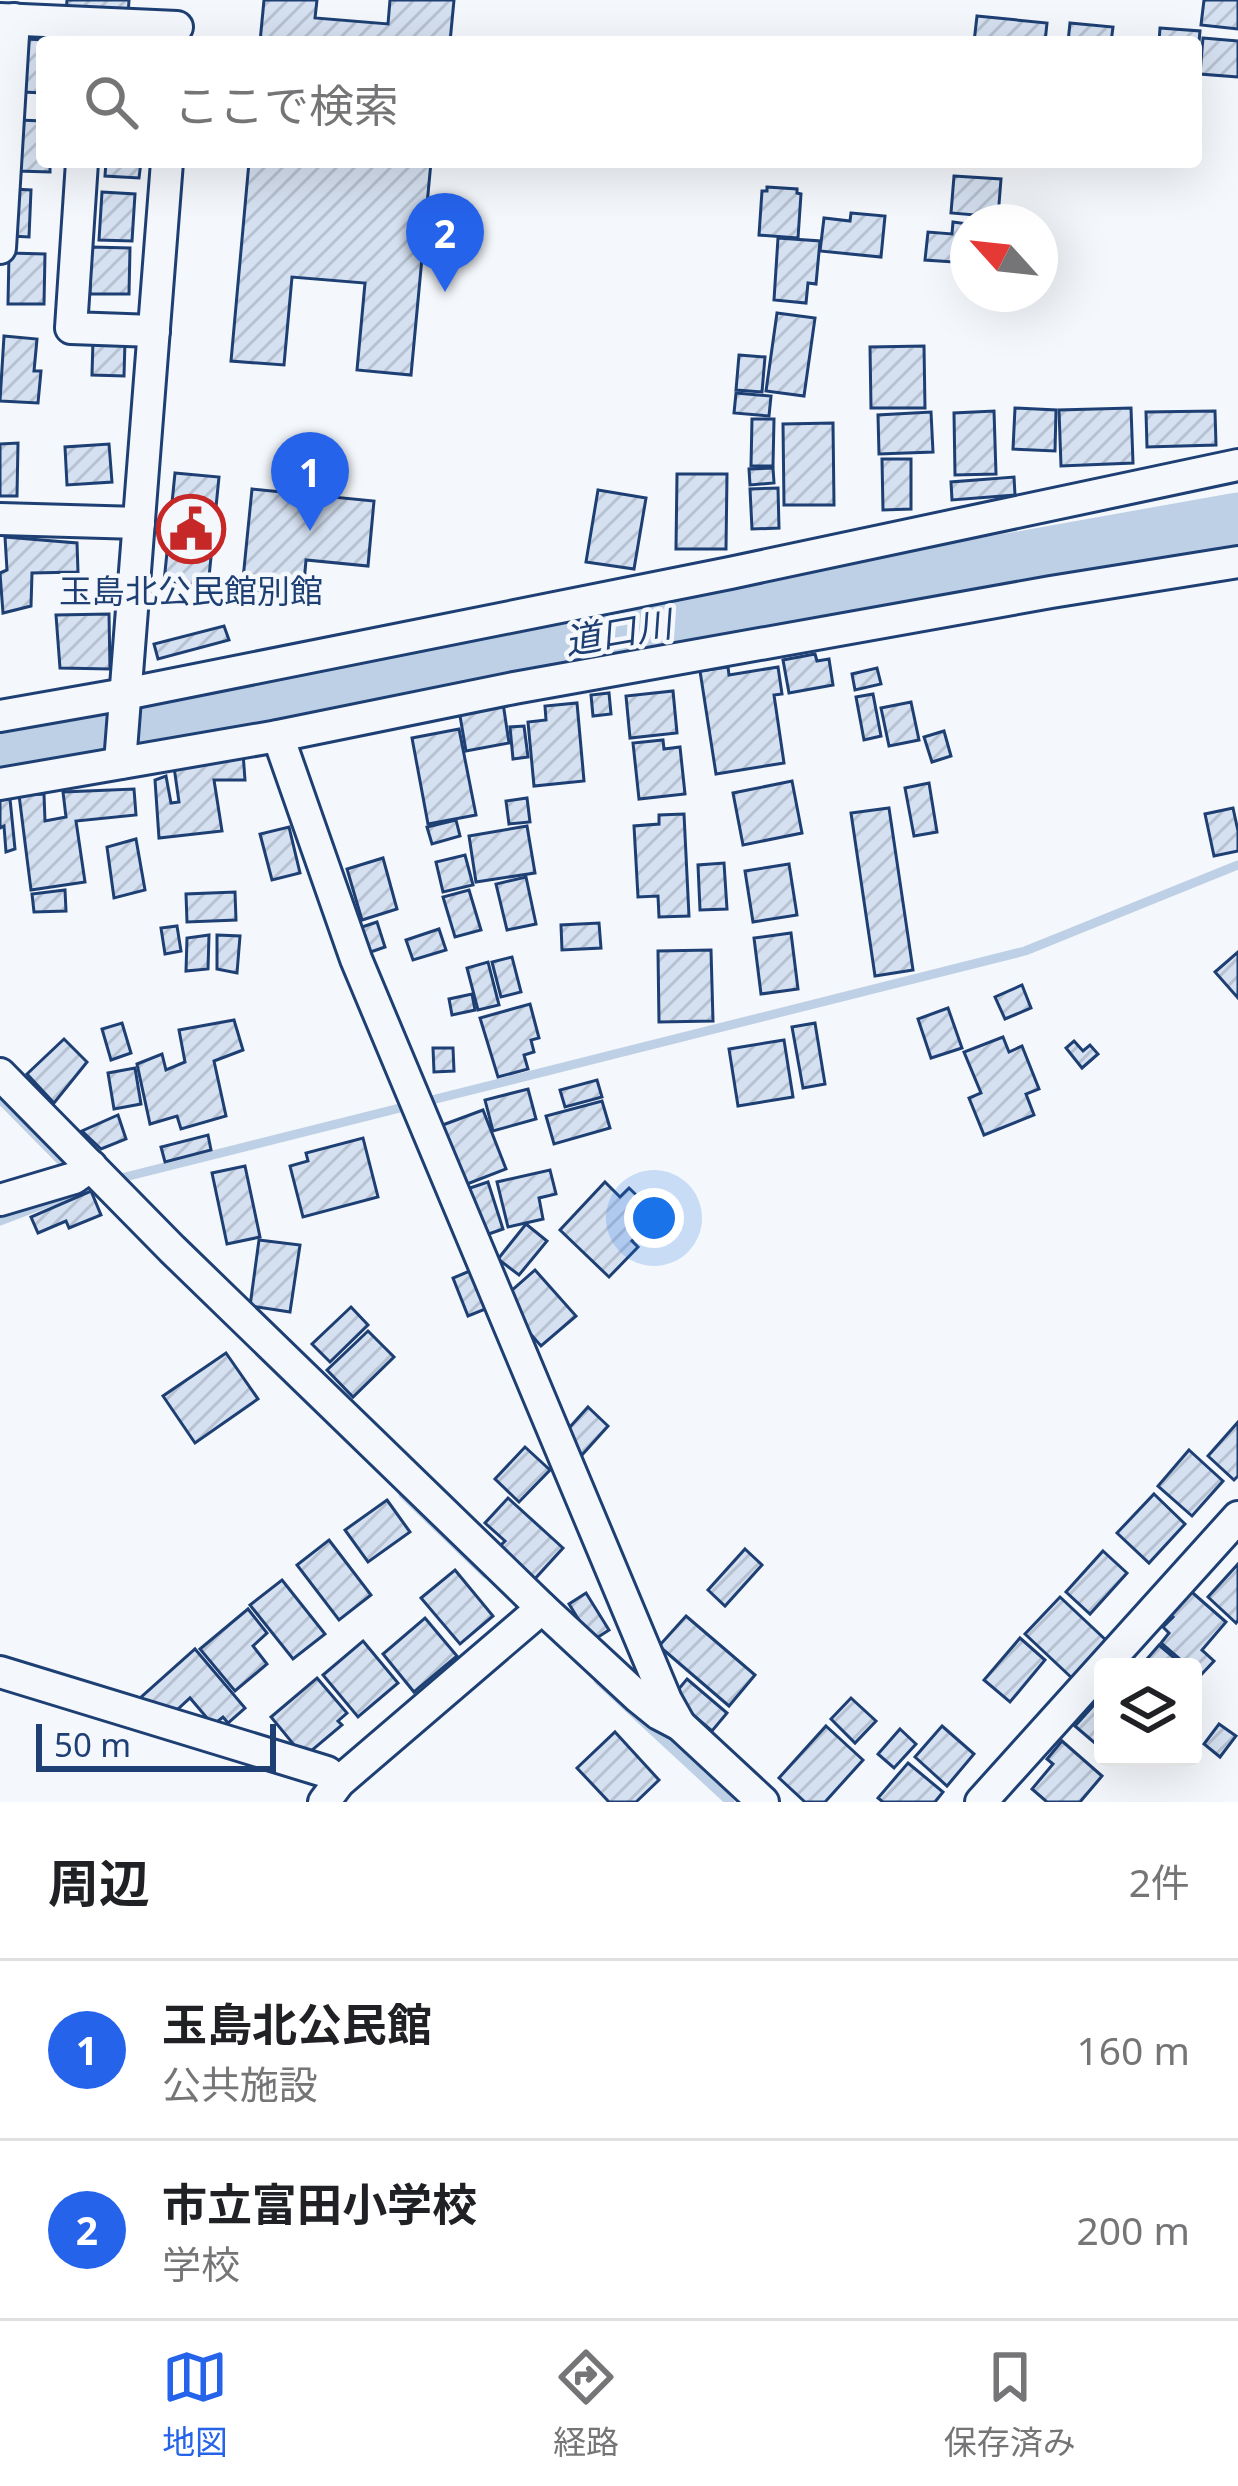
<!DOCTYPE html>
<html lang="ja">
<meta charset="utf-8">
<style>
body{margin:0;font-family:"Noto Sans","Noto Sans JP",sans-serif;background:#f6f6f6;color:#202124}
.controls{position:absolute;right:36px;bottom:36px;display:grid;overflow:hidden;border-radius:12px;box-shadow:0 12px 48px #0002}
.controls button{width:108px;height:108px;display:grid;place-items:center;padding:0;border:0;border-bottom:3px solid #e0e0e0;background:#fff;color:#202124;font:60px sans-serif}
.compass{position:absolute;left:950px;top:204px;width:108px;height:108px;border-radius:50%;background:#fff;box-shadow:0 12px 48px #0002;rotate:297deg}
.scale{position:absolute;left:36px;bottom:30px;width:240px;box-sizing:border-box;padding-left:12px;border:6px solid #1d3f73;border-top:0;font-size:33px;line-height:42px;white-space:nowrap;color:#1d3f73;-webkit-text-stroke:9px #f4f7fb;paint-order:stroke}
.you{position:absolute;left:654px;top:1218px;width:42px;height:42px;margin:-30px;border:9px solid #fff;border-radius:50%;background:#1a73e8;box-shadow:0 0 0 18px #1a73e833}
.badge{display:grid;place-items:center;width:78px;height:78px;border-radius:50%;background:#2563eb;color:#fff;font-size:39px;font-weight:700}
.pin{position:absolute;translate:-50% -99px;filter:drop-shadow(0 3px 6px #0008)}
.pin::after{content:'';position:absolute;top:63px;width:42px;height:36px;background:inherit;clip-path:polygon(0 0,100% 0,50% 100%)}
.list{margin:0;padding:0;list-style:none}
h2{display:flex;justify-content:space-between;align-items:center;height:156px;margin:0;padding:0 48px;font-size:51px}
h2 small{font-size:39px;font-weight:400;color:#757577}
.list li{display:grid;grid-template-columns:78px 1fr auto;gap:36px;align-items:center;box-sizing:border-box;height:180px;padding:0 48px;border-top:3px solid #e0e0e0}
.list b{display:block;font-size:45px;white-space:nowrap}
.list p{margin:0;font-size:39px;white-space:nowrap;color:#757577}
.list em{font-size:39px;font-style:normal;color:#757577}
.icon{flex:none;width:66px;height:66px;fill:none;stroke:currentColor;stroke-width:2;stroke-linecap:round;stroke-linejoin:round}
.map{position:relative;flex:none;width:1238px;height:1802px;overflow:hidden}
.search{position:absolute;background:#fff;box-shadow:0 12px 48px #0002;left:36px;right:36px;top:36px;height:132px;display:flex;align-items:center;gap:30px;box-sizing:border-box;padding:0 42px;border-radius:12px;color:#757577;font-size:45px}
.sheet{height:516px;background:#fff}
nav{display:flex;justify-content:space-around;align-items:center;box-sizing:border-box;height:168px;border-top:3px solid #e0e0e0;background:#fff;font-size:33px;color:#757577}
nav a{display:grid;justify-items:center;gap:6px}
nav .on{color:#2563eb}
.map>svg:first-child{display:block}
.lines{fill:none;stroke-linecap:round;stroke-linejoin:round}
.stream{stroke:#bed0e5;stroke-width:9}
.river{stroke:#bed0e5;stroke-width:57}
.building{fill:url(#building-hatch);stroke:#1d3f73;stroke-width:3}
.street-casing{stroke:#1d3f73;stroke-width:36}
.street{stroke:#f4f7fb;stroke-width:30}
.labels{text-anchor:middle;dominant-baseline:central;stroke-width:9;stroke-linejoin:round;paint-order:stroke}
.poi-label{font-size:33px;fill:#1d3f73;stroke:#f4f7fb}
.water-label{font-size:36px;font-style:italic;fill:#1d3f73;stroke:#f4f7fb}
</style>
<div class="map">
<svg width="1238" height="1802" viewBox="0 0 1238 1802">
<defs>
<pattern id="building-hatch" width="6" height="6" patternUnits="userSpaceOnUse" patternTransform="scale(3)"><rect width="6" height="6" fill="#d5e0f0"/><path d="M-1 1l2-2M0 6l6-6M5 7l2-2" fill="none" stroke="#b6c1d1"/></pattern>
</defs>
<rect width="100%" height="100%" fill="#f4f7fb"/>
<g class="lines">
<g class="stream">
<path d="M0 1099 70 1170"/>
<path d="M121 1178 1025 951 1238 865"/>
<path d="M0 1221 73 1193"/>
<path d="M403 1494 486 1574"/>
<path d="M598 1680 730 1802"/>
</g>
<path class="river" d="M0 754 32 752 219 703 1238 521"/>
</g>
<g class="building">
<path d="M67 0H129L128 16 66 13Z"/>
<path d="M264 0H317L315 18 388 24 390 0H454L450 42H260Z"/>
<path d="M1204 0H1238V29L1201 25Z"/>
<path d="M977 16 1047 23 1045 42H974Z"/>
<path d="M1070 23 1113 27 1111 42H1068Z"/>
<path d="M1160 28 1200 31 1196 75V42H1159Z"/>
<path d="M1203 38 1238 41V77L1200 74Z"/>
<path d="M27 39 61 41 42 42V93L24 92Z"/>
<path d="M19 120 42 121V162H50V172L17 171Z"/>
<path d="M106 162H141L139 178 105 176Z"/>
<path d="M249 162H431L411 375 357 370 365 283 292 277 284 365 231 361Z"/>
<path d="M954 176 1001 179 998 217 951 213Z"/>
<path d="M767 187 797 189V193L801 194 798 238 759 235 762 191H767Z"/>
<path d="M13 189 31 190 29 237 11 236Z"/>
<path d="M102 192 135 194 132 241 99 240Z"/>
<path d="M851 213 885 216 881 257 820 251 824 218 850 221Z"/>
<path d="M953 222 968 224V263L925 260 928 232 952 234Z"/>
<path d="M778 238 820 241 816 284 808 283 806 303 774 300Z"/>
<path d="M91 247 130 248 129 294H90Z"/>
<path d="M9 253 45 254 44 304H8Z"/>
<path d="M777 313 815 318 804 396 766 391Z"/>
<path d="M4 336 37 339 34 371H41L38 403 0 401Z"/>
<path d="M93 340 125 341 124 376 92 375Z"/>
<path d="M924 346 925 408H871L870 347Z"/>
<path d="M739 355 765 357 762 392 736 390Z"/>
<path d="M736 393 771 396 769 416 734 413Z"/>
<path d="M1015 408 1056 410 1055 451 1013 449Z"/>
<path d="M1131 408 1133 463 1061 466 1059 410Z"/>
<path d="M994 411 996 474 955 475 954 413Z"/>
<path d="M1215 411 1216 445 1147 447 1146 412Z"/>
<path d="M931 412 933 452 879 454 878 415Z"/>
<path d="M752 419H774L773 466H751Z"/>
<path d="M833 423 834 505H784L783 424Z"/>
<path d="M18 443 17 496H0V444Z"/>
<path d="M109 444 112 482 67 485 65 447Z"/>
<path d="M882 459H911V509L883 510Z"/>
<path d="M773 468 774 483 750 485 749 469Z"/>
<path d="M175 473 219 477 208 587 164 582Z"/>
<path d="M677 474H727L726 549H676Z"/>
<path d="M1014 477 1015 495 952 500 951 482Z"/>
<path d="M778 488 779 528 752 529 750 489Z"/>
<path d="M252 489 374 501 368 566 306 560 303 595 242 589Z"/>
<path d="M598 490 646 498 634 569 586 562Z"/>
<path d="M5 537 77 543 78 572 32 573 31 606 3 613 0 573 7 570Z"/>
<path d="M109 614 110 669 60 668 56 615Z"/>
<path d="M224 626 229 640 158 659 154 644Z"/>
<path d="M815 654 817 661 829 659 833 685 789 693 783 660Z"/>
<path d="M728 667 729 675 778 667 782 694 774 695 784 763 716 774 700 671Z"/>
<path d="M877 668 881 684 855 690 852 674Z"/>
<path d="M673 691 677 733 630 738 626 696Z"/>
<path d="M609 693 611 714 593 716 591 695Z"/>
<path d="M873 694 881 736 864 740 856 697Z"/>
<path d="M911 702 919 740 889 746 881 708Z"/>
<path d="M503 703 509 743 466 751 459 710Z"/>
<path d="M577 703 584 781 534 786 528 722 546 720 545 706Z"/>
<path d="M524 726 528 757 513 759 510 727Z"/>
<path d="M459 729 476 815 428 824 412 738Z"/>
<path d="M944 731 951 756 932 762 924 737Z"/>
<path d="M663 740 664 749 680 747 685 794 639 799 633 743Z"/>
<path d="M243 753 245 780H214L222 831 159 838 155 780 166 776 171 803 179 802 174 767Z"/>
<path d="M792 781 802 833 743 845 733 793Z"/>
<path d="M929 783 937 832 914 836 905 788Z"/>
<path d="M134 789 136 815 76 821 85 882 31 890 19 795 44 794 45 821 66 817 63 792Z"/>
<path d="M527 798 530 822 509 824 506 801Z"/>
<path d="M10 799 15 849 6 852 4 826 0 828V800Z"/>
<path d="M889 808 913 970 875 976 851 813Z"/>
<path d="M1233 808 1238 831V851L1214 856 1205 814Z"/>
<path d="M684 814 689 916 659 917 658 896 638 897 634 826 659 824V815Z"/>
<path d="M456 820 460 836 432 844 427 827Z"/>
<path d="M527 826 535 873 476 882 469 836Z"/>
<path d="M289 827 300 873 272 880 260 834Z"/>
<path d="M136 839 145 890 114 898 107 847Z"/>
<path d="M465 855 473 885 443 892 436 862Z"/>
<path d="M383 858 397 909 362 920 347 869Z"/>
<path d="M724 863 727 909 700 910 698 865Z"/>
<path d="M789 864 797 915 753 922 745 871Z"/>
<path d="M526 877 536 924 507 930 496 884Z"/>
<path d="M65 890 66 911 34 912 32 894Z"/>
<path d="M469 890 481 930 455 937 443 897Z"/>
<path d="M235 892 236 920 187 922 186 894Z"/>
<path d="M377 922 385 947 359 956 350 931Z"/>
<path d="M599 923 601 948 562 950 561 925Z"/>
<path d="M177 926 181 951 165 954 161 928Z"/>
<path d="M439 929 446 950 413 960 406 940Z"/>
<path d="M791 933 798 989 761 994 754 938Z"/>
<path d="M209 935 208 969 186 971 187 938Z"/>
<path d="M217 935 240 936 237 973 217 969Z"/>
<path d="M711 950 713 1021 659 1022 658 951Z"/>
<path d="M1238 952V998L1215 972Z"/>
<path d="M512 957 521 992 501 997 492 962Z"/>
<path d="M488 962 499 1005 478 1010 467 968Z"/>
<path d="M1022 985 1031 1008 1005 1019 995 997Z"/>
<path d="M472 994 475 1010 452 1015 449 999Z"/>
<path d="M530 1004 539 1038 531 1040 534 1052 524 1055 528 1069 498 1077 480 1018Z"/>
<path d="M948 1008 962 1048 931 1058 918 1019Z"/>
<path d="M234 1020 243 1050 214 1061 226 1116 181 1129 177 1116 150 1124 137 1064 162 1054 166 1070 185 1062 179 1030Z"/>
<path d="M122 1023 131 1053 111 1060 102 1029Z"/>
<path d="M815 1023 825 1084 803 1088 792 1027Z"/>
<path d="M1003 1037 1009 1052 1022 1046 1039 1089 1026 1094 1034 1115 984 1135 969 1098 981 1093 964 1052Z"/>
<path d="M64 1039 87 1062 54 1103 27 1074Z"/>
<path d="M784 1040 793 1097 738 1106 729 1049Z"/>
<path d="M1074 1041 1083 1051 1090 1045 1098 1054 1082 1068 1066 1048Z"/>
<path d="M433 1048H453L454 1071 434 1072Z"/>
<path d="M135 1068 141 1104 114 1109 108 1073Z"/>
<path d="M597 1080 602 1097 565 1107 560 1090Z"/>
<path d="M528 1089 536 1119 493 1131 485 1100Z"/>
<path d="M602 1101 610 1128 554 1144 546 1116Z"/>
<path d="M483 1110 506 1169 462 1186 440 1126Z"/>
<path d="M118 1115 126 1139 101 1149 82 1131Z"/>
<path d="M208 1135 211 1150 165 1162 161 1147Z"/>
<path d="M363 1138 378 1197 303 1217 290 1166 308 1161 306 1153Z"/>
<path d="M245 1166 260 1237 227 1244 212 1173Z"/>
<path d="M550 1170 556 1194 539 1198 543 1219 508 1227 497 1182Z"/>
<path d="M488 1182 503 1229 483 1236 467 1189Z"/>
<path d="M605 1182 620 1197 629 1188 654 1212 646 1221 648 1224 632 1241 638 1247 609 1277 560 1230Z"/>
<path d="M91 1191 101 1215 69 1228 66 1221 38 1233 31 1217Z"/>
<path d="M526 1224 547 1241 519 1275 498 1259Z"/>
<path d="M259 1240 300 1245 290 1312 250 1306Z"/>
<path d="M472 1270 488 1308 468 1316 453 1278Z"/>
<path d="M535 1270 576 1316 541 1346 501 1300Z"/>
<path d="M351 1307 368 1325 330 1362 312 1344Z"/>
<path d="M368 1331 394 1357 353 1397 327 1370Z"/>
<path d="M226 1353 258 1399 195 1443 163 1396Z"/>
<path d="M588 1407 608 1426 581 1456 561 1437Z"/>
<path d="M1238 1422V1476L1234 1480 1208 1456Z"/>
<path d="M525 1447 550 1470 519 1502 495 1479Z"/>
<path d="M1189 1450 1223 1481 1192 1516 1158 1486Z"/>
<path d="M1154 1494 1185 1524 1149 1563 1117 1533Z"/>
<path d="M508 1498 563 1548 532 1582 497 1549 505 1541 485 1523Z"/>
<path d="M387 1500 410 1532 368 1562 345 1530Z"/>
<path d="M329 1540 371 1595 339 1620 297 1565Z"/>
<path d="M745 1549 762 1565 725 1606 708 1590Z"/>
<path d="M1103 1551 1127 1573 1090 1614 1066 1592Z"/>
<path d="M1238 1564V1620L1236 1623 1208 1597Z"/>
<path d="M455 1570 493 1616 460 1644 421 1598Z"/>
<path d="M282 1580 325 1634 293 1659 250 1605Z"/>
<path d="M1186 1587 1226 1622 1202 1650 1214 1661 1200 1676 1193 1667H1189L1161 1643 1169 1633 1163 1627 1173 1617 1166 1611Z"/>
<path d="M586 1593 609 1630 592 1641 569 1604Z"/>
<path d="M1060 1597 1109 1643 1074 1680 1025 1634Z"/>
<path d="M248 1609 267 1633 253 1646 267 1664 235 1691 200 1649Z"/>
<path d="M686 1616 755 1675 729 1706 659 1646Z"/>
<path d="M425 1618 457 1656 414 1692 383 1654Z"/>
<path d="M1020 1638 1045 1660 1010 1702 984 1680Z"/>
<path d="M363 1641 398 1683 358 1717 323 1675Z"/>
<path d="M1159 1645 1185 1667H1140Z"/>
<path d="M195 1649 245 1708 228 1723 223 1717 213 1725 190 1698 166 1720 129 1708Z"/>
<path d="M317 1678 347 1713 338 1721 342 1725 304 1757 271 1717Z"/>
<path d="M687 1679 727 1713 712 1731 672 1697Z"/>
<path d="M1103 1695V1750L1075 1726Z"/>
<path d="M851 1698 876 1721 855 1743 831 1719Z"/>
<path d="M1219 1724 1236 1736 1220 1757 1204 1744Z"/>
<path d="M826 1726 863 1760 825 1802H805L779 1778Z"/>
<path d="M942 1726 974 1754 947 1786 915 1757Z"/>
<path d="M900 1729 916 1744 894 1768 878 1754Z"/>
<path d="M615 1732 659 1780 636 1802H609L577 1768Z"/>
<path d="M1062 1741 1102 1776 1080 1802H1047L1032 1789 1053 1764 1047 1759Z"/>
<path d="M908 1763 943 1792 935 1802H883L878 1798Z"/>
</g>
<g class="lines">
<g class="street-casing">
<g id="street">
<path d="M0 19 177 27"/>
<path d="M82 162 71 328 154 331"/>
<path d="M0 248 14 19"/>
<path d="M0 519 139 523"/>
<path d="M0 716 125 694 730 573 1238 465"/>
<path d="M278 736 356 959 666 1700 680 1725"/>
<path d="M120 763 167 162"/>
<path d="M0 784 278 736 514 688 1051 592 1238 562"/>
<path d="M0 1074 172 1249 542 1608 638 1697 659 1714 680 1725 763 1802"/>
<path d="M0 1200 74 1178 91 1166"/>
<path d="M0 1672 327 1772 339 1782"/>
<path d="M324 1802 339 1782 542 1608"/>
<path d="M981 1802 1238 1517"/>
</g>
</g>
<use href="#street" class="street"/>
</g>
<defs>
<g id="civic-ring" transform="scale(3.45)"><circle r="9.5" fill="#f4f7fb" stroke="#c62828" stroke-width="1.5"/><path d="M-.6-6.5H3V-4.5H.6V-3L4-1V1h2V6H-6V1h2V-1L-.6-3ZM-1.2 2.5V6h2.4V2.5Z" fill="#c62828"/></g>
</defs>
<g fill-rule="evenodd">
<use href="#civic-ring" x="191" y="529"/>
</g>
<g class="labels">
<g class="poi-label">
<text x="191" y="590">玉島北公民館別館</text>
</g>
<g class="water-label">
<text transform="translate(618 632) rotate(-10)">道口川</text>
</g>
</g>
</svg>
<div class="controls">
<button><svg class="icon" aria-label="layers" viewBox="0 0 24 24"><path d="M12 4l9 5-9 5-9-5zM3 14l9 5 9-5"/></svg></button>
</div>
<svg class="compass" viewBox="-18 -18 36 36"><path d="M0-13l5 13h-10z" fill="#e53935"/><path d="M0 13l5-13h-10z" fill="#757577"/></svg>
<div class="scale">50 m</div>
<div class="you"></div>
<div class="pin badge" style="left:310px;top:531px">1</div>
<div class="pin badge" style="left:445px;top:292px">2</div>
<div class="search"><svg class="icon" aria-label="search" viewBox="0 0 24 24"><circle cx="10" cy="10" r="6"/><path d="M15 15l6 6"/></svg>ここで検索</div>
</div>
<section class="sheet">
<h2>周辺<small>2件</small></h2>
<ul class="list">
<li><span class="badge">1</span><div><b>玉島北公民館</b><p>公共施設</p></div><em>160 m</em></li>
<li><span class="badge">2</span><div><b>市立富田小学校</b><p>学校</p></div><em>200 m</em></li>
</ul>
</section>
<nav>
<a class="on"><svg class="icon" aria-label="map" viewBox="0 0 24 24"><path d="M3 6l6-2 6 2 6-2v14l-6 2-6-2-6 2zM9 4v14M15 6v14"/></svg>地図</a>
<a><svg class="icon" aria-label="directions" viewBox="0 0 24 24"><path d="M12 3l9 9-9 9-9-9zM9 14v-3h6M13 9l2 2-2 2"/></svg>経路</a>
<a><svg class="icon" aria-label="saved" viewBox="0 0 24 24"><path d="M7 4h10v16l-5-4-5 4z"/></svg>保存済み</a>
</nav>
